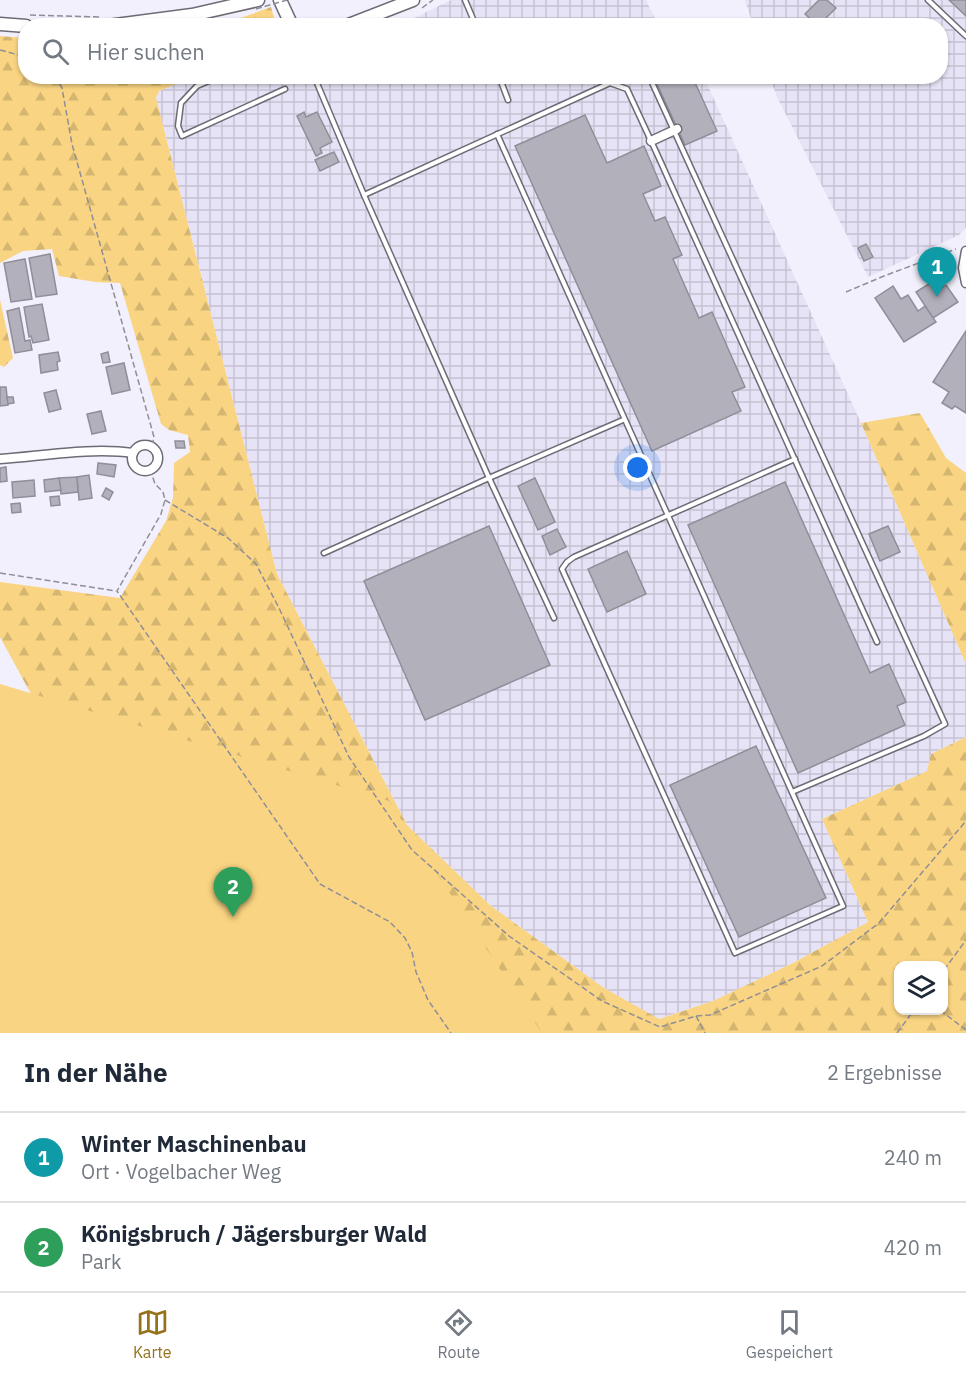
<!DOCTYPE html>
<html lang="de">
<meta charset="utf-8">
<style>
body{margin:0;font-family:"IBM Plex Sans",sans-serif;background:#f6f6f7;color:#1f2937}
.controls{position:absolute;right:18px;bottom:18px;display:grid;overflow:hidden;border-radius:12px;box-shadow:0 2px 4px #0004}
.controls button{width:54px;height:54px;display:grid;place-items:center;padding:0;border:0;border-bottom:2px solid #e0e1e3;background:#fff;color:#1f2937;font:30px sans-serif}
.you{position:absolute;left:638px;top:468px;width:21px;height:21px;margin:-15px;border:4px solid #fff;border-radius:50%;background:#1a73e8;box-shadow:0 0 0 9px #1a73e833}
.badge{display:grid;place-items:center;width:39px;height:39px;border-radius:50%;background:#95731b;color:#fff;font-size:20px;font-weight:700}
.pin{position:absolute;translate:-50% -50px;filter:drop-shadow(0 2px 3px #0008)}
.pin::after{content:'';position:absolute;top:32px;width:21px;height:18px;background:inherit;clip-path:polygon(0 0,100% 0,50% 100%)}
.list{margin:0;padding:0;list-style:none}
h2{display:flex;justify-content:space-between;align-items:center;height:78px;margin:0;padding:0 24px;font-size:26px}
h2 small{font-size:20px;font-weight:400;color:#747a83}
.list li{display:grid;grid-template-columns:39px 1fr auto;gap:18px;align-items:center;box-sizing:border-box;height:90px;padding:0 24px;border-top:2px solid #e0e1e3}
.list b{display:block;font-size:22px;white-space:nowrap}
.list p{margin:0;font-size:20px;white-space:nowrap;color:#747a83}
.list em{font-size:20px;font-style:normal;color:#747a83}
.icon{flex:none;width:33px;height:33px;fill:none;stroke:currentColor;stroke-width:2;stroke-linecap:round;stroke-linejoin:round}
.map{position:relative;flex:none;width:966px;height:1033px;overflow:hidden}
.search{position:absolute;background:#fff;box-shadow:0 2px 4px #0004;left:18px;right:18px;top:18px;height:66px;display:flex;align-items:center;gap:15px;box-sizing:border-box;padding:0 21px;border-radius:24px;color:#747a83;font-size:22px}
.sheet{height:258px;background:#fff}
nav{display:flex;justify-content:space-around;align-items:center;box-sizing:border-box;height:84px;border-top:2px solid #e0e1e3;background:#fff;font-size:16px;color:#747a83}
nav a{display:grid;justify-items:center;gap:3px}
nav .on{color:#95731b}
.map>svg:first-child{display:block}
.industrial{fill:url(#industrial-grid)}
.forest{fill:url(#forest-firs);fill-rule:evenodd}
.park{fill:#f9d482}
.building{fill:#b2b0bb;stroke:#908e99;stroke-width:1.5}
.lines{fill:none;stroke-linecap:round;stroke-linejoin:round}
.lane-casing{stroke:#6d6b75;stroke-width:7}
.street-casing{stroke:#6d6b75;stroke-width:11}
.secondary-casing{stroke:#6d6b75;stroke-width:15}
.path{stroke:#908e96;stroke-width:1.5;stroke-dasharray:6 3;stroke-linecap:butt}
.lane{stroke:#fff;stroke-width:4}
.street{stroke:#fff;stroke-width:8}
.secondary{stroke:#fff;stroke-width:12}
.path-bridge{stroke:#908e96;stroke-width:1.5;stroke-dasharray:6 3;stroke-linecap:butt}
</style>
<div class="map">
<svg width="966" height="1033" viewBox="0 0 966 1033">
<defs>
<pattern id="industrial-grid" width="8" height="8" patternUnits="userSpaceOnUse" patternTransform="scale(1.5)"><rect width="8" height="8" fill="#e7e3f6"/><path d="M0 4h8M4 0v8" fill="none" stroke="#c6c2d3"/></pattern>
<pattern id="forest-firs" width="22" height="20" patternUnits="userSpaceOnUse" patternTransform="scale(1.5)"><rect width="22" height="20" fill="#f9d482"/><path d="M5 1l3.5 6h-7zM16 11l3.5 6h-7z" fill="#d5b670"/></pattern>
</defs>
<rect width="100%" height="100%" fill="#f2f0fc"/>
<g class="industrial">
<path d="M451 0H646L658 25 398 26Z"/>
<path d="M745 0H966V228L959 235 868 277 777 97 770 77 940 76V26L753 25Z"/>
<path d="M193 76 704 77 861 423 966 664V737L931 754 927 771 822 819 868 922 793 963 713 1001 658 1019 604 988 491 906 407 825 277 574 156 98 159 91Z"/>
</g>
<g class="forest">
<path d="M271 7 276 25H221Z"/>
<path d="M0 36 25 38 26 76 193 77 159 91 156 98 277 574 407 825 491 906 604 988 659 1019 713 1001 793 963 868 922 822 819 927 771 931 754 966 737V1033H0L56 740 0 637V582L120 598 166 521 173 498 174 463 190 452 188 435 169 430 161 424 120 283 95 282 59 276 52 249 23 251 0 263ZM898 966H944V1010H898Z"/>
<path d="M0 300 13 358 4 367 0 365Z"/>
<path d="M920 413 946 458 966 473V664L861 423Z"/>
</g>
<path class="park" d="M0 684 389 801 542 1033H0Z"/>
<g class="building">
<path d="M819 0H827L836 8 818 26 805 14Z"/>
<path d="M949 0H966V16Z"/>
<path d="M676 76H692L717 131 685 145 657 84Z"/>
<path d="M304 112 306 117 317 112 332 142 320 148 322 153 316 156 297 116Z"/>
<path d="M585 115 607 163 644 146 661 186 643 194 655 221 665 217 682 255 673 259 699 318 712 312 745 387 732 392 741 411 652 451 515 146Z"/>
<path d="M334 152 339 162 320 171 315 160Z"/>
<path d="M866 244 873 257 864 261 858 248Z"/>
<path d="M50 254 57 294 36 297 29 258Z"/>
<path d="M25 259 32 299 11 302 4 263Z"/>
<path d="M935 280 940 289 946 285 958 302 933 318 916 292Z"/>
<path d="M893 286 901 299 908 295 918 311 925 306 936 322 904 342 875 298Z"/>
<path d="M42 304 49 340 33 343 31 336 29 337 24 307Z"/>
<path d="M19 308 25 341 30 340 32 350 15 353 7 311Z"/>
<path d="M966 331V413L955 406 952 409 942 403 949 392 933 382Z"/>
<path d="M58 352 60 361 57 362 58 370 41 373 39 355Z"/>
<path d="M108 352 110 362 103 363 101 354Z"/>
<path d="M124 363 130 390 112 394 106 367Z"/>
<path d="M0 387H6L8 405 0 406Z"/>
<path d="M56 390 61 409 49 412 44 393Z"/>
<path d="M7 397H13L14 403 8 404Z"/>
<path d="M101 411 106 431 92 434 87 414Z"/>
<path d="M175 441H184L185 448H176Z"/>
<path d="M98 463 116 465 114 477 97 474Z"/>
<path d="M6 467 7 481 0 482V468Z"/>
<path d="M89 475 92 498 79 500 77 477Z"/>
<path d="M77 477 78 492 61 494 59 478Z"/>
<path d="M59 478 61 490 45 492 44 480Z"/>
<path d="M535 478 555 522 538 530 518 486Z"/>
<path d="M34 480 35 496 13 498 12 482Z"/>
<path d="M785 482 870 673 889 664 906 702 897 706 905 725 798 773 688 525Z"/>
<path d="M106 488 113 492 109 500 102 496Z"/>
<path d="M59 496 60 505 51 506 50 497Z"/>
<path d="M20 503 21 512 12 513 11 504Z"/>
<path d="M489 526 550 665 425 720 364 581Z"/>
<path d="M888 526 900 552 880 561 869 534Z"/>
<path d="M557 529 566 547 550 555 542 536Z"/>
<path d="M627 551 646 594 607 612 588 569Z"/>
<path d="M756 746 826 898 739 937 670 785Z"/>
</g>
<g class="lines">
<g class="lane-casing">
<g id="lane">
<path d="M465 0 476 26"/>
<path d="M928 0 966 36"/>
<path d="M220 76 197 86 181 103 178 126 182 136 285 89"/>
<path d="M314 76 364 195 489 478 554 618"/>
<path d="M499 76 508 100"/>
<path d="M649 76 945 724 924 736 792 792"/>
<path d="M610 83 629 76"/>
<path d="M497 134C611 392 727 649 843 906L735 953 562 569 567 562 574 557 795 459"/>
<path d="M364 195 610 83 627 89 658 156 877 642"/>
<path d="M324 553 489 478 623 420"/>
</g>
</g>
<g class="street-casing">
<g id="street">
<path d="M651 141 677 129"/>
<path d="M966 251 963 268 966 283"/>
<circle cx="145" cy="458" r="13"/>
<path d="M0 459C42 456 92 447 133 453"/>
</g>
</g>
<g class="secondary-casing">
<g id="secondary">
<path d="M280 0 292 26"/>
<path d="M0 24 26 26"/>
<path d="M108 26 192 15 258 0"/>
<path d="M346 26 413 0"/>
</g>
</g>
<g class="path">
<path d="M422 8 433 0"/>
<path d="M30 15 101 17"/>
<path d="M202 26 215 22"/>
<path d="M0 50 26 57"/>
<path d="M55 76 62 88 72 144 154 437 152 447"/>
<path d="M846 292 884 276 956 249"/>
<path d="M150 469 155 484 163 492 165 500 161 514 117 591 320 884 390 922 405 938 412 952 416 972 428 1000 451 1033"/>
<path d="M165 500 228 538 256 564 279 608 349 757 412 850 509 936 602 1001 660 1027 696 1016 710 1015 822 966 879 923 966 821"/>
<path d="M0 573 116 591"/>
<path d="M944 970 966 940"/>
<path d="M940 1010 966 1030"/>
<path d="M696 1016 705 1033"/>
<path d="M897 1033 914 1010"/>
</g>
<use href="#lane" class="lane"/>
<use href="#street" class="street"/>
<use href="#secondary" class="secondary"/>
<path class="path-bridge" d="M256 9 287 0"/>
</g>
</svg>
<div class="controls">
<button><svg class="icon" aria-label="layers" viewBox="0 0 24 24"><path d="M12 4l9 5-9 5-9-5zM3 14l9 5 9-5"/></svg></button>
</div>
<div class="you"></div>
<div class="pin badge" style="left:937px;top:297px;background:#0f9aa8">1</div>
<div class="pin badge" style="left:233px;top:917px;background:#2e9e5b">2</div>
<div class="search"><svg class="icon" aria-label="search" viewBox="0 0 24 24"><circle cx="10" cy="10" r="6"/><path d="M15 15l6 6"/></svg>Hier suchen</div>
</div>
<section class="sheet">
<h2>In der Nähe<small>2 Ergebnisse</small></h2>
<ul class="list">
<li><span class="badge" style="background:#0f9aa8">1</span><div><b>Winter Maschinenbau</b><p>Ort · Vogelbacher Weg</p></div><em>240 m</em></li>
<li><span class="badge" style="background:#2e9e5b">2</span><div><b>Königsbruch / Jägersburger Wald</b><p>Park</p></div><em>420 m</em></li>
</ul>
</section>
<nav>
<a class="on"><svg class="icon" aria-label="map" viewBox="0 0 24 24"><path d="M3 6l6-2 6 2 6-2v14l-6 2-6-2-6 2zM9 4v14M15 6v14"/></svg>Karte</a>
<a><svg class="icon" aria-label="directions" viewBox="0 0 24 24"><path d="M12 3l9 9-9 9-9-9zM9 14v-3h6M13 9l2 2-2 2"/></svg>Route</a>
<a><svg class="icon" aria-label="saved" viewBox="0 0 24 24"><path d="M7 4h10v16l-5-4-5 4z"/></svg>Gespeichert</a>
</nav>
